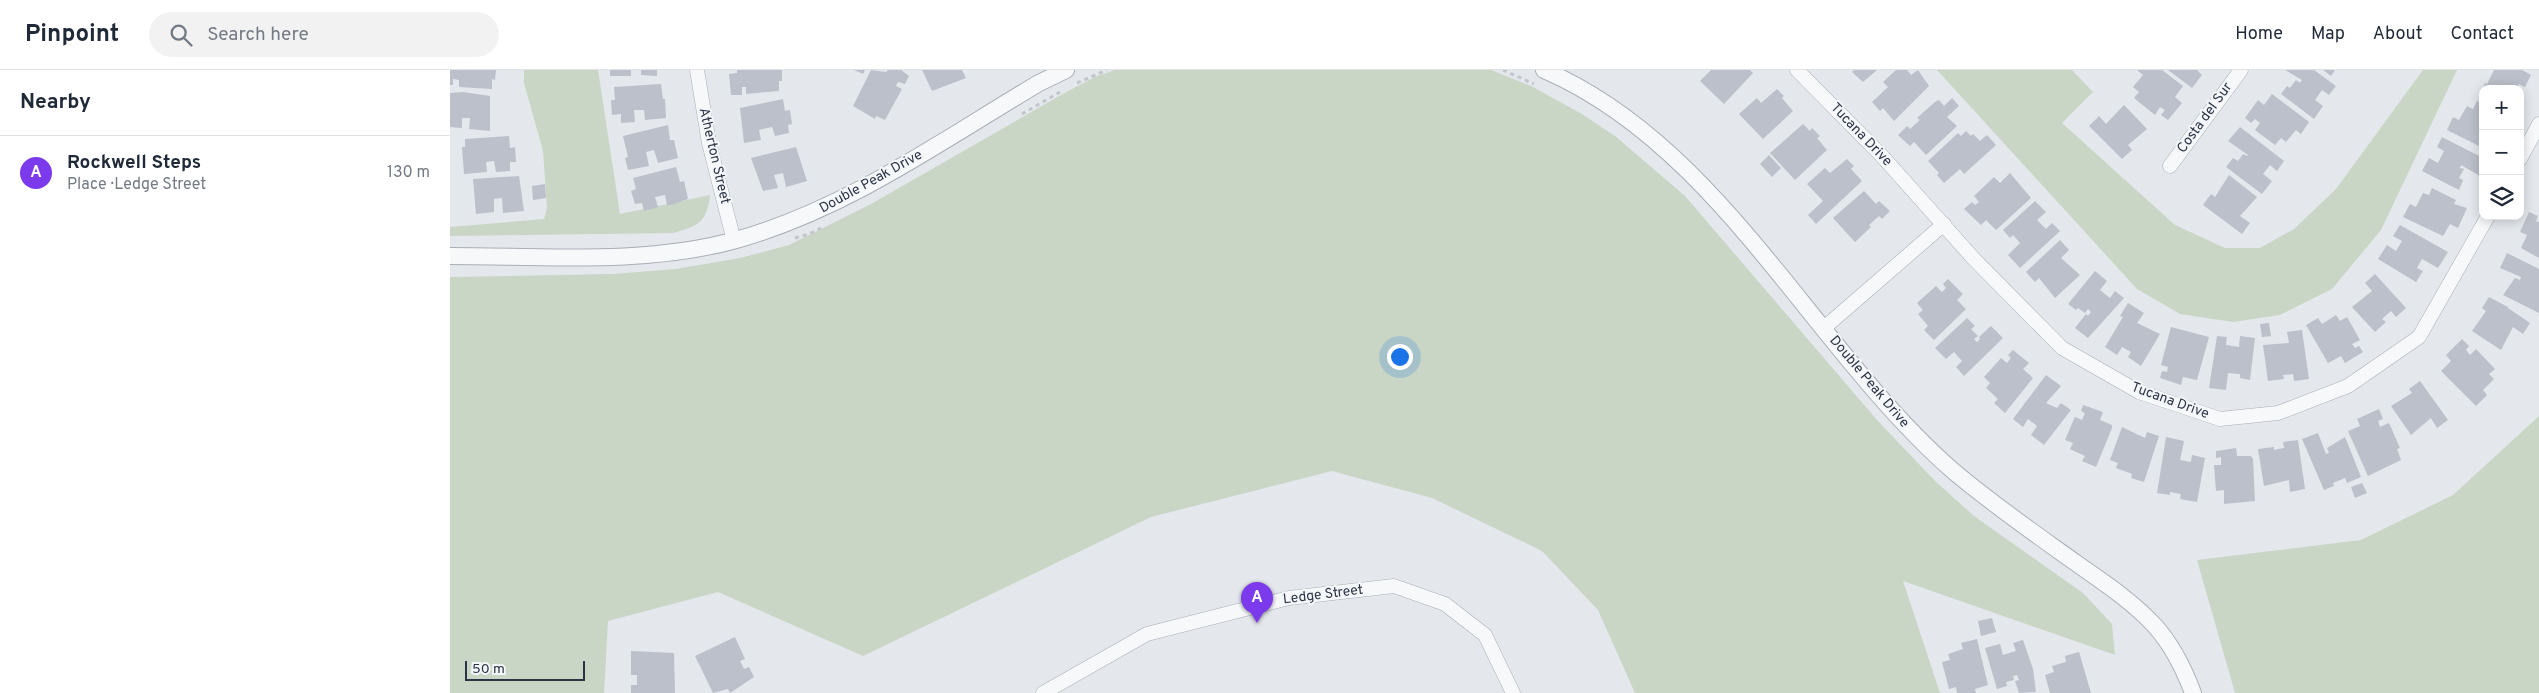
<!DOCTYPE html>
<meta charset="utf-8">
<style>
body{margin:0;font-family:Overpass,sans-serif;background:#f2f2f3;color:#1f2937}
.controls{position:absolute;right:15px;top:15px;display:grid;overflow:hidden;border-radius:10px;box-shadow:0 2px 12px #0003}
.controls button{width:45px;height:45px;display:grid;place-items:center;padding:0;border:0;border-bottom:1px solid #e0e1e3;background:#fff;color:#1f2937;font:25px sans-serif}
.scale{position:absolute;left:15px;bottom:12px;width:120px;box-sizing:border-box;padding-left:5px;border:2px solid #2b3445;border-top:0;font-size:14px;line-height:18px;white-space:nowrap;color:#2b3445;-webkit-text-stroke:4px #f4f6f9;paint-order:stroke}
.you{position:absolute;left:949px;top:286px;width:18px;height:18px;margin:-12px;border:4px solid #fff;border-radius:50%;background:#1a73e8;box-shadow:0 0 0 8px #1a73e833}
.badge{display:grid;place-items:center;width:32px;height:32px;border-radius:50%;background:#7c3aed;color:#fff;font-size:16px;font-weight:700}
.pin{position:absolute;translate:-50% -41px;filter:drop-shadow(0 1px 2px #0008)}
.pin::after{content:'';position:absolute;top:26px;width:18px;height:15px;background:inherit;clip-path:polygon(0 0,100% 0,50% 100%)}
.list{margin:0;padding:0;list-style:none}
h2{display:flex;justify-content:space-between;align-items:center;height:65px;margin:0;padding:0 20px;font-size:21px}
h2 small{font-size:16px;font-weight:400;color:#747a83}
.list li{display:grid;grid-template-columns:32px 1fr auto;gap:15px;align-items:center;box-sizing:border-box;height:75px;padding:0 20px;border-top:1px solid #e0e1e3}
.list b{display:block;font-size:19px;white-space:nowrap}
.list p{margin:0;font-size:16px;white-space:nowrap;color:#747a83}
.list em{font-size:16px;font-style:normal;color:#747a83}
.icon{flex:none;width:28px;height:28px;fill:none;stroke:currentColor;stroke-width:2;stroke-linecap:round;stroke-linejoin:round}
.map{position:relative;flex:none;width:2089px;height:623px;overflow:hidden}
header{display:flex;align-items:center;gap:30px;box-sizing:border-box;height:70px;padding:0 25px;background:#fff;border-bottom:1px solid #e0e1e3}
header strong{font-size:24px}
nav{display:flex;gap:28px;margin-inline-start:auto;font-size:18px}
.search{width:350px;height:45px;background:#f2f2f3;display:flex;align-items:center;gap:12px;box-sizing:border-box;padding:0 18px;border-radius:28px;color:#747a83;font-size:19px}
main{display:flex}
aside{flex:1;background:#fff}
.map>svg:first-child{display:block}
.green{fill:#c9d6c5}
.building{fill:#bbc0ca}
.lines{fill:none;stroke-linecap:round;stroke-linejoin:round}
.minor-casing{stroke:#a9aeb7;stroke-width:15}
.tertiary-casing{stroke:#a9aeb7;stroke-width:18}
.path{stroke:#c2c5cb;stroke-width:3;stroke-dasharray:4 4;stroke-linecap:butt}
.minor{stroke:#f7f8fa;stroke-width:14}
.tertiary{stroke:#f7f8fa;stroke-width:16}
.labels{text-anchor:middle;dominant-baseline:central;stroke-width:4;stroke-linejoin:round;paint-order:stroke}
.street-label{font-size:14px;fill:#2b3445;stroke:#f4f6f9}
</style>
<header>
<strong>Pinpoint</strong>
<div class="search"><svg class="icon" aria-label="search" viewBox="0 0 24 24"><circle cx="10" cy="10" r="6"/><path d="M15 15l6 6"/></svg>Search here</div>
<nav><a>Home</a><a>Map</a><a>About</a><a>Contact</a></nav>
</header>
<main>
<aside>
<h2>Nearby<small></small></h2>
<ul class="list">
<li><span class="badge">A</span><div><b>Rockwell Steps</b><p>Place · Ledge Street</p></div><em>130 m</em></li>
</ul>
</aside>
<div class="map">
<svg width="2089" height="623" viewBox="0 0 2089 623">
<rect width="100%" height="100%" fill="#e4e7ec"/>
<g class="green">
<path d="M74 0H148L170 144 260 125C257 153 248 156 223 163L0 166V157L94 149 97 138 93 81 74 13Z"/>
<path d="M665 0H1041L1081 16 1132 44 1165 66 1235 126 1427 350 1485 411 1524 446 1633 523 1662 554 1665 585 1453 511 1490 623H1185L1148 540 1092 481 982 428 882 401 701 447 413 586 268 522 158 551 154 623H0V207L163 204 226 199 290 188 339 175 421 134 618 21 647 6Z"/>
<path d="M1487 0H1622L1643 22 1612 53 1725 155 1775 178H1810L1844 159 1886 119 1973 0H2007L1931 160 1882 219 1830 245 1783 252 1730 244 1687 219Z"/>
<path d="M2089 346V623H1785L1747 490 1911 470 2003 425Z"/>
</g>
<g class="building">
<path d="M0 0H46L45 10 42 9V19L9 17V10L3 9V15H0Z"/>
<rect x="160" y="0" width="21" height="6"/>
<path d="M191 0H207V6L191 5Z"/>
<path d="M287 0H332V11H329V21L296 24V17H292V25H281L279 4 287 3Z"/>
<path d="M404 0H415L413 4Z"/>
<path d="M421 0 436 2 438 0H451L459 6 455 14 448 12 446 16 452 19 435 50 426 46 425 49 403 36Z"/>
<path d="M472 0H512L516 8 482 21Z"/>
<path d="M1261 0H1300L1303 3 1274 34 1250 11Z"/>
<path d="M1404 0H1427L1413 12 1402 2Z"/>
<path d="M1446 0H1457L1461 5 1468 0 1479 16 1444 51 1433 38 1430 41 1422 32 1438 17 1433 12Z"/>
<path d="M1687 0H1712L1733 16 1725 27 1732 33 1718 50 1711 45 1715 40 1710 37 1705 45 1684 28 1689 22 1683 17 1693 5Z"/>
<path d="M1718 0H1747L1752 5 1742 18Z"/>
<path d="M1835 0H1864L1886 16 1879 25 1872 20 1865 30 1873 36 1864 49 1831 24 1837 16 1840 18 1846 10 1850 13 1852 10Z"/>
<path d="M1873 0H1885L1881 6Z"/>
<path d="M2044 0H2072L2081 5 2075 17 2069 14 2067 19H2033V24L2031 23 2035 13 2037 14Z"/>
<path d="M211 14 213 29H215L216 48 195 50 194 40H184L185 52 171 53V44L162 45 161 30H165L164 17Z"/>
<path d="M1327 19 1334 26 1332 28 1343 41 1313 69 1289 44 1307 28 1311 33Z"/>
<path d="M13 22 40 26V61L19 59 20 48H12V58L0 57V23Z"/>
<path d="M1822 24 1859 52 1851 64 1846 60 1836 72 1831 68 1825 75 1805 60 1810 53 1805 49 1801 53 1795 48 1808 30 1814 35Z"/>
<path d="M1502 28 1509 36 1497 47 1507 56 1476 85 1464 72 1460 76 1448 65 1457 56 1460 59 1470 50 1467 48 1485 32 1489 30 1494 36Z"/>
<path d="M333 29 335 41 340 40 342 54 338 55 339 63 325 66 322 57 309 60 311 70 294 73 290 38Z"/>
<path d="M2027 31 2033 34V78L1997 60 2003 47 2009 50 2017 36 2023 39Z"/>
<path d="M1674 35 1697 59 1678 75 1682 80 1672 89 1639 56 1649 46 1656 54Z"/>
<path d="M1353 54 1360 61 1362 58 1370 66 1367 68 1377 80 1345 110 1320 83Z"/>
<path d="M218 55 220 70H224L228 88 208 93 204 80 196 82 199 96 178 100 175 88 178 87 173 66Z"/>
<path d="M1790 57 1834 91 1827 101 1820 95 1813 104 1822 111 1812 124 1776 97 1783 88 1788 91 1793 84 1797 86 1798 85 1778 71Z"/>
<path d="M1516 61 1521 66 1523 64 1530 71 1537 65 1546 75 1514 104 1510 99 1494 113 1487 105 1489 103 1478 91 1508 63 1511 66Z"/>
<path d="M59 66 60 78 65 77 66 92H60V101L46 102 44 91 36 92 37 102 14 104 12 77H15V69Z"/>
<path d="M1992 67 2033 88 2030 106 2011 95 2010 98 2014 99 2009 108 2013 110 2009 120 1972 101 1979 88 1988 93 1994 81 1987 77Z"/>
<path d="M346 77 357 111 336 117 333 103 324 105 328 118 313 121 301 88Z"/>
<path d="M1319 85 1331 98 1322 107 1310 94Z"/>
<path d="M1397 89 1404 96 1401 99 1412 111 1366 154 1358 145 1373 131 1357 114 1375 98 1380 103Z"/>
<path d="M226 97 230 112 234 111 238 129 221 135H217L215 125 205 127 208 137 194 141 192 133 185 134 181 121 186 119 183 108Z"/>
<path d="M1560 103 1581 128 1546 160 1536 150 1531 155 1514 139 1522 132 1525 135 1529 132 1524 126 1544 107 1550 113Z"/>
<path d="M1779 105 1807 127 1790 146 1800 153 1792 164 1753 135 1761 124 1765 127Z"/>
<path d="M69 106 74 141 53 143 52 128 44 129V142L26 144 23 109Z"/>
<path d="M95 114 96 128 83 130 82 116Z"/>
<path d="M1982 118 2006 130 2004 134 2017 138 2008 158 2000 154 1993 166 1953 147 1960 134 1966 137 1973 123 1979 125Z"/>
<path d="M1414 121 1426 134 1429 131 1440 141 1432 149 1429 146 1419 155 1421 157 1405 172 1383 148Z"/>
<path d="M1585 131 1596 142 1587 150 1596 159 1602 153 1610 161 1570 198 1558 185 1570 173 1563 165 1560 168 1553 160Z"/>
<path d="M2079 142 2088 146 2086 151 2089 152V188L2071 178 2077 165 2070 162Z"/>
<path d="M1950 155 1998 182 1988 198 1972 189 1967 198 1973 201 1966 212 1928 189 1937 175 1946 181 1952 171 1943 166Z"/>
<path d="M1610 170 1619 180 1611 188 1630 205 1605 228 1589 208 1585 212 1576 202Z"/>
<path d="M2057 183 2089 199V243L2053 225 2065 208 2070 210 2071 207 2050 198Z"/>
<path d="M1645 201 1657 211 1650 220 1660 228 1665 221 1674 228 1638 268 1625 258 1636 244 1638 246 1641 242 1638 239 1635 243 1628 238 1626 240 1618 234Z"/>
<path d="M1925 204 1956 238 1946 247 1941 241 1932 249 1936 252 1925 262 1902 237 1922 221 1915 213Z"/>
<path d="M1498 209 1513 224 1507 230 1516 239 1484 270 1474 260 1478 256 1468 244 1473 240 1467 233 1486 216 1492 222 1496 218 1493 214Z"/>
<path d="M2039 227 2058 237V238L2080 253 2073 264 2063 257 2051 280 2022 261 2036 241 2032 238Z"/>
<path d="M1678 233 1694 243 1687 253 1710 264 1691 296 1678 287 1681 282 1672 277 1667 285 1655 277 1673 247 1670 246Z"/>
<path d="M1886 245 1890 251 1897 247 1910 270 1902 274 1905 278 1909 276 1913 282 1895 293 1891 286 1878 293 1856 255 1868 248 1872 254Z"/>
<path d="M1517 248 1525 256 1521 259 1528 266 1524 269 1527 272 1530 269 1529 267 1541 256 1553 268 1514 306 1506 297 1512 291 1504 282 1496 289 1485 278Z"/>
<path d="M1819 253 1821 266 1812 267 1810 254Z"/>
<path d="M1721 257 1759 267 1747 310 1733 307 1731 315 1710 308 1712 301 1717 302 1718 297 1711 295Z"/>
<path d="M1852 260 1859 309 1844 311 1843 304 1833 305 1834 309 1818 311 1813 275 1839 273 1837 262Z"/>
<path d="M1767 266 1777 267 1776 275 1789 277 1790 266 1805 268 1800 310 1790 308V304L1778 303 1776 320 1759 318Z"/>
<path d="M2012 269 2019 276 2016 280 2020 285 2026 279 2045 299 2039 304 2044 309 2033 320 2037 325 2026 336 1991 301 2001 291 1996 285Z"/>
<path d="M1563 280 1579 293 1573 299 1583 308 1555 343 1544 333 1548 329 1536 318 1540 313 1534 307 1551 288 1557 293 1561 288 1558 285Z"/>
<path d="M1596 305 1611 316 1596 333 1607 338 1611 333 1621 340 1594 375 1581 365 1587 356 1578 349 1573 357 1563 349Z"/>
<path d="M1970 311 1998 350 1987 358 1981 348 1961 365 1941 336 1962 323 1959 319Z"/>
<path d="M1633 335 1653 342 1650 350 1662 355V358L1646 397 1632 391 1635 386 1620 379 1623 373 1615 370 1625 347 1632 350 1635 343 1631 341Z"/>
<path d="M1929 339 1933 349 1928 351 1930 357 1939 353 1950 378 1947 379 1951 390 1918 406 1898 361 1910 356 1907 349Z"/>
<path d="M1672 357 1695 368 1697 362 1709 366 1694 412 1681 408 1682 404 1666 398 1668 393 1660 390Z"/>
<path d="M1868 363 1876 384 1879 383 1877 378 1895 367 1911 407 1897 413 1895 408 1883 413 1884 416 1874 420 1852 369Z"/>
<path d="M1716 367 1734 371 1730 390 1741 392 1742 385 1755 388 1747 432 1730 429 1731 424 1720 422V425L1707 423Z"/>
<path d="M1848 370 1855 419 1840 422 1839 410 1814 416 1808 379 1824 377V380L1834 378 1833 372Z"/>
<path d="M1786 378 1787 386H1801L1803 389 1805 431 1774 434V420L1766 421 1764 395H1771V387L1766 388V381Z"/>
<path d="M1912 413 1917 423 1905 428 1901 417Z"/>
<path d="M1542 548 1546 562 1531 566 1528 551Z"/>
<path d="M285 567 295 589 290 591 294 599 299 597 304 607 280 623 278 619 263 623 245 586Z"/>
<path d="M1527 569 1538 615 1525 619 1526 623H1507L1506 617 1499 619 1492 592 1500 590 1498 584 1513 579 1511 573Z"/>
<path d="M1573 570 1583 599 1586 622 1569 623 1565 611 1569 610 1567 605 1563 606 1564 610 1556 612 1557 616 1547 619 1535 578 1550 574 1553 585 1566 581 1563 573Z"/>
<path d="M181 581 224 583 225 623H181V615H187V605H181Z"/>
<path d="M1629 582 1641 623H1600L1595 605 1604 602 1602 596 1616 592 1615 586Z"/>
</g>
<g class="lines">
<g class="minor-casing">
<g id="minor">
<path d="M247 0 259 73 284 171"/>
<path d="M1347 0 1432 86 1523 188 1612 278 1689 322 1770 349 1828 343 1898 316 1969 267 2038 146"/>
<path d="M2070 89 2089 54"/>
<path d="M1720 96 1791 0"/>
<path d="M1374 258 1494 154"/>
<path d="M593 623 697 564 839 528 944 516 995 534 1035 565 1063 623"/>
</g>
</g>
<g class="tertiary-casing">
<g id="tertiary">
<path d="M1094 0C1270 76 1362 277 1502 400 1542 434 1584 463 1626 493 1653 512 1682 531 1705 556 1722 575 1734 599 1743 623"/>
<path d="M0 186C92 186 197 195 286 170 397 139 491 71 589 13L616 0"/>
</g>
</g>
<g class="path">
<path d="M1053 0 1084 14"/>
<path d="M627 13 657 0"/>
<path d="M572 44 610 22"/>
<path d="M345 168 359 164 373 157"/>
</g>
<use href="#minor" class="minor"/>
<use href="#tertiary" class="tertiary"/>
</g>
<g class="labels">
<g class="street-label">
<text transform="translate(1755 48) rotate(-54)">Costa del Sur</text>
<text transform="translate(1411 65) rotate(46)">Tucana Drive</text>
<text transform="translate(264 86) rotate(77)">Atherton Street</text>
<text transform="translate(421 112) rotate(-29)">Double Peak Drive</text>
<text transform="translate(1419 312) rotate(50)">Double Peak Drive</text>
<text transform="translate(1720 331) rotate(20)">Tucana Drive</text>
<text transform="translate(873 525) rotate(-7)">Ledge Street</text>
</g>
</g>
</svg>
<div class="controls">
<button>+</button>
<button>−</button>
<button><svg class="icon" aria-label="layers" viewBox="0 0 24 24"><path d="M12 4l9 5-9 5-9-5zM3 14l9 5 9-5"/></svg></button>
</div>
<div class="scale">50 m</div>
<div class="you"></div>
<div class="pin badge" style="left:807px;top:553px">A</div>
</div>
</main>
